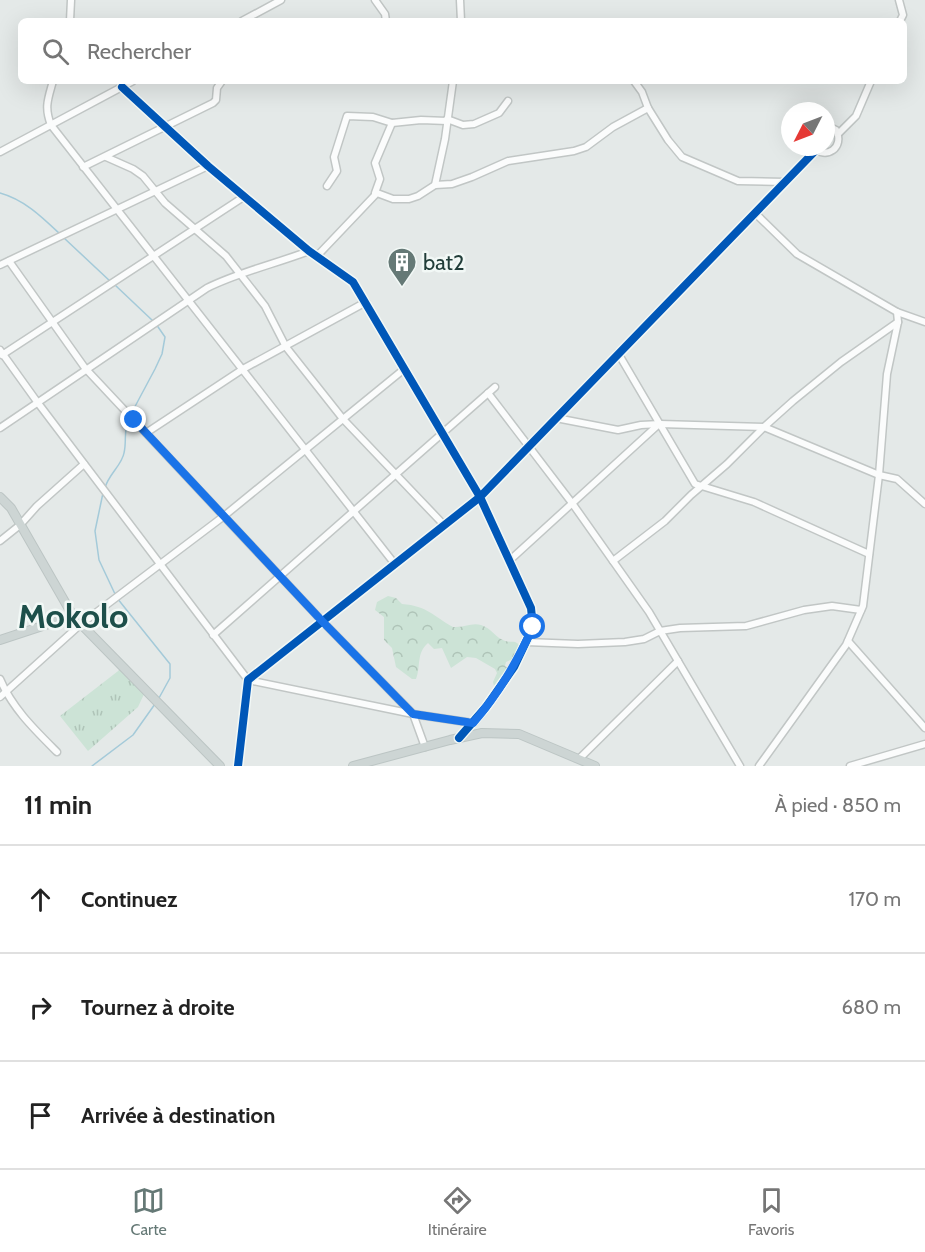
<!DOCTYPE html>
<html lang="fr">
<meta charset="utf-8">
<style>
body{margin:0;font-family:Cabin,sans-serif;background:#f6f6f6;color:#222}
.compass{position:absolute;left:781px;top:102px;width:54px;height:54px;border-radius:50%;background:#fff;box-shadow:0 6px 24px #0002;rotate:228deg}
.stop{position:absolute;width:18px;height:18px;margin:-14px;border:4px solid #1a73e8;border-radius:50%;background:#fff}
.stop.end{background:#1a73e8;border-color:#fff;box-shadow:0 2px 6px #0008}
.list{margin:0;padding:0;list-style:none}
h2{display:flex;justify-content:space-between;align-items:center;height:78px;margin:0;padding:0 24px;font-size:26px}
h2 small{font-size:20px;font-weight:400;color:#767676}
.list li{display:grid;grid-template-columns:39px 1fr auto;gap:18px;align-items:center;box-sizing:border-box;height:108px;padding:0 24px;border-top:2px solid #e0e0e0}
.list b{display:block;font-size:22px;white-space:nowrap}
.list em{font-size:20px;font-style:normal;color:#767676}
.icon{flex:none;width:33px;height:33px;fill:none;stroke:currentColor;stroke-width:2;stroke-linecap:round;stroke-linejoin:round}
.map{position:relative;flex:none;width:925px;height:766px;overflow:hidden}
.search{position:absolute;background:#fff;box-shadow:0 6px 24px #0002;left:18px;right:18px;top:18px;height:66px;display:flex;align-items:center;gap:15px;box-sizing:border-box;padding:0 21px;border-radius:9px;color:#767676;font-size:22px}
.sheet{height:402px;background:#fff}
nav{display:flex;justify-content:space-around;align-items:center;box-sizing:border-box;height:84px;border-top:2px solid #e0e0e0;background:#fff;font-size:16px;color:#767676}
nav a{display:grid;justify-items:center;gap:3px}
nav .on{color:#657976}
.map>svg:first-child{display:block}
.grass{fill:url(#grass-tufts)}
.park{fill:url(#park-crowns)}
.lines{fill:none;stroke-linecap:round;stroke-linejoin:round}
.stream{stroke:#a4cad9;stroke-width:1.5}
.minor-casing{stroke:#c1c6c5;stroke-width:9}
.major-casing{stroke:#bcc5c4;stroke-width:10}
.minor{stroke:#fbfcfc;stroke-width:6}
.major{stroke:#cdd5d4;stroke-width:8}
.cycleway-casing{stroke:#f2f8f6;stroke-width:11}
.cycleway{stroke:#0057b8;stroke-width:8}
.route{stroke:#1a73e8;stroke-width:8}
.labels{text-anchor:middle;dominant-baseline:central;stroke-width:5;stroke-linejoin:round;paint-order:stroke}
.poi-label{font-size:22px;fill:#213d39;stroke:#f2f8f6;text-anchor:start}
.town-label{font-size:34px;font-weight:bold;fill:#1d4f4a;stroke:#f2f8f6}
</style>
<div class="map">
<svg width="925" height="766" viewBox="0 0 925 766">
<defs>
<pattern id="grass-tufts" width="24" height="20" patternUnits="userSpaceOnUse" patternTransform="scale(1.5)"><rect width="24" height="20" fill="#cce3d6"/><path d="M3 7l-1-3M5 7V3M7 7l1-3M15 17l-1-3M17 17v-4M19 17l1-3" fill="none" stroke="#afc4b8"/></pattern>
<pattern id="park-crowns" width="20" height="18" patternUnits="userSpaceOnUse" patternTransform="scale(1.5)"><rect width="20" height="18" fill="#cce3d6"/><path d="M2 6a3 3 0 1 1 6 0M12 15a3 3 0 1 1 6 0" fill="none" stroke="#afc4b8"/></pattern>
</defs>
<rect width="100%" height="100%" fill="#e4e9e8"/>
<path class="grass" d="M122 668 145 692 138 707 88 751 60 716Z"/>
<path class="park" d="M388 596 396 598 402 604C428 606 433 616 453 627 463 628 472 622 481 625 491 628 496 638 505 641 513 643 516 639 521 648L515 658 506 662 505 666 509 669 501 684 494 686 493 682 497 673 495 669 476 658 467 657 451 668 442 648 434 649 428 643C416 653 421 667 416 679H412L396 667 392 648 384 640V617L375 610 377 602Z"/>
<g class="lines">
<g class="stream">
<path d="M0 193C25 200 42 217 61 235"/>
<path d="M64 238 111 282"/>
<path d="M115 285 153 321"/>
<path d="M131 414 155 369 162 354 165 337 156 324"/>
<path d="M105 488C108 475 122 465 124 453 127 440 123 432 129 419"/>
<path d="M103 493 95 531 99 560 115 594"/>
<path d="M117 598 170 664V678L159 698"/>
<path d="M92 766 133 735 155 704"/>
</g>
<g class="minor-casing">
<g id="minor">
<path d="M375 0 385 14 386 21"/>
<path d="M460 0 461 21"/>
<path d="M899 0 903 15 900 21"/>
<path d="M70 21 71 0"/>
<path d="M242 21 281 0"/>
<path d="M53 81C48 99 44 107 51 125L394 563"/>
<path d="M634 81 642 92 648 108 668 140 682 157 738 181 785 182"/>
<path d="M122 87 208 166 309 251 353 282 480 497 248 680 238 766"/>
<path d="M447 119 463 125 474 124 499 113 508 101"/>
<path d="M838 134 856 116 871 81"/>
<path d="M813 147C826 161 845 147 836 130L826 125"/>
<path d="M0 152 133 81"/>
<path d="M106 157 133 169 143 176 165 203 226 256 265 306 286 347 343 419 444 525"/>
<path d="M83 167 213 103 216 100 217 88 222 81"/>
<path d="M435 185 445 139 453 81"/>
<path d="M327 186 337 171 334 157 347 116 373 117 392 123 421 120 447 121"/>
<path d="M375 193 380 179 375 163 392 123"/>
<path d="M755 213 797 254 897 312 898 322 887 374 879 475 863 606 846 645 759 766"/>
<path d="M317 256 377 193 393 199H409L418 196 435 185 452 184 472 177 508 161 574 151 586 147 613 127 648 108"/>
<path d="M9 261 85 368 322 621 413 714 425 747"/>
<path d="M0 265 208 166"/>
<path d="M897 312 925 322"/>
<path d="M0 350 38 403 248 680 413 714 473 723"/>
<path d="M618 353 695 484 754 502 869 554"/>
<path d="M2 355 245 196"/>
<path d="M488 393 572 503 649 612 740 766"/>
<path d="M556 418 618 430 641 425 660 424 764 427 879 475 897 479 925 504"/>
<path d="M0 428 207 288C239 272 275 264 309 251"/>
<path d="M146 433 243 369 366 302"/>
<path d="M0 541 20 525 37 506 84 464"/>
<path d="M509 561 659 424"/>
<path d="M613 561 665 521 691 495 727 464 764 427 793 401 841 362 898 322"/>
<path d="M213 635 495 387"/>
<path d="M848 641 925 728"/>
<path d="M526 642 578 644 625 642 644 639 660 631 680 628 746 626 804 610 832 606 861 610"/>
<path d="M0 679C12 708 35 730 57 752"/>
<path d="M0 697 81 624 224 516 403 370"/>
<path d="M460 737 486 707 514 667 533 627 531 608 480 497 816 150"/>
<path d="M579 759 678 661"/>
<path d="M850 766 925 744"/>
</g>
</g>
<g class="major-casing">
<g id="major">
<path d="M0 497 11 508 73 616 220 766"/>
<path d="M0 640 73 616"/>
<path d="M353 766 450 740 482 733 519 734 595 766"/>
</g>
</g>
<use href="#minor" class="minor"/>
<use href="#major" class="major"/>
<g class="cycleway-casing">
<g id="cycleway">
<path d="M122 87 208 166 309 251 353 282 480 497 248 680 238 766"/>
<path d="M459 738 486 707 514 667 533 627 531 608 480 497 816 150"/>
</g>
</g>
<use href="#cycleway" class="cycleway"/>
</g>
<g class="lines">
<path class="route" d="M134 420 322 621 413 714 473 723C500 692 516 663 533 627"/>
</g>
<defs>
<g id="building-pin" transform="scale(1.5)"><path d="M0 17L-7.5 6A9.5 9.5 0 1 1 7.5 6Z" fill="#657976" stroke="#f2f8f6"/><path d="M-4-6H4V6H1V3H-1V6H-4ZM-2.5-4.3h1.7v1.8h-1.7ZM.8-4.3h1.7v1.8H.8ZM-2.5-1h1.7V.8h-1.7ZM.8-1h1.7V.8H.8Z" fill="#fff"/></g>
</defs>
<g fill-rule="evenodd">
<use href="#building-pin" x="402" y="262"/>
</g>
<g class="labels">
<g class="poi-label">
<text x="423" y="262">bat2</text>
</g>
<g class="town-label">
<text x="73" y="616">Mokolo</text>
</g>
</g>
</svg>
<svg class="compass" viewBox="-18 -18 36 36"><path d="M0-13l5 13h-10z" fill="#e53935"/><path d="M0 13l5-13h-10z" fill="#767676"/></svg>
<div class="stop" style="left:533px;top:627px"></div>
<div class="stop end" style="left:134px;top:420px"></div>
<div class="search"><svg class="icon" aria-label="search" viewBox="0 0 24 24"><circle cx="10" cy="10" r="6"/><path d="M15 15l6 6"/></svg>Rechercher</div>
</div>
<section class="sheet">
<h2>11 min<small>À pied · 850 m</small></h2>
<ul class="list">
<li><svg class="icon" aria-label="ahead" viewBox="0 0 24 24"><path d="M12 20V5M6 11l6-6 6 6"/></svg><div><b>Continuez</b></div><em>170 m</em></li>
<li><svg class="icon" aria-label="right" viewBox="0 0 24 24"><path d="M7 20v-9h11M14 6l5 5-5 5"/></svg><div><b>Tournez à droite</b></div><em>680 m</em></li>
<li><svg class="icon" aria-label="arrive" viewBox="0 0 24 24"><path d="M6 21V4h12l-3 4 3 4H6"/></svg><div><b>Arrivée à destination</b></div></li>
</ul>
</section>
<nav>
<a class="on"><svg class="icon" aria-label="map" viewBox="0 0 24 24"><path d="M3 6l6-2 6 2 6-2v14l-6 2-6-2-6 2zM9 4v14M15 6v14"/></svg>Carte</a>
<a><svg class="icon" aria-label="directions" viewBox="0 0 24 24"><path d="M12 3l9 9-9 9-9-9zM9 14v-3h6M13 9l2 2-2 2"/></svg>Itinéraire</a>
<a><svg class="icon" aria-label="saved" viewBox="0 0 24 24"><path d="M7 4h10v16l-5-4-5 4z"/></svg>Favoris</a>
</nav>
